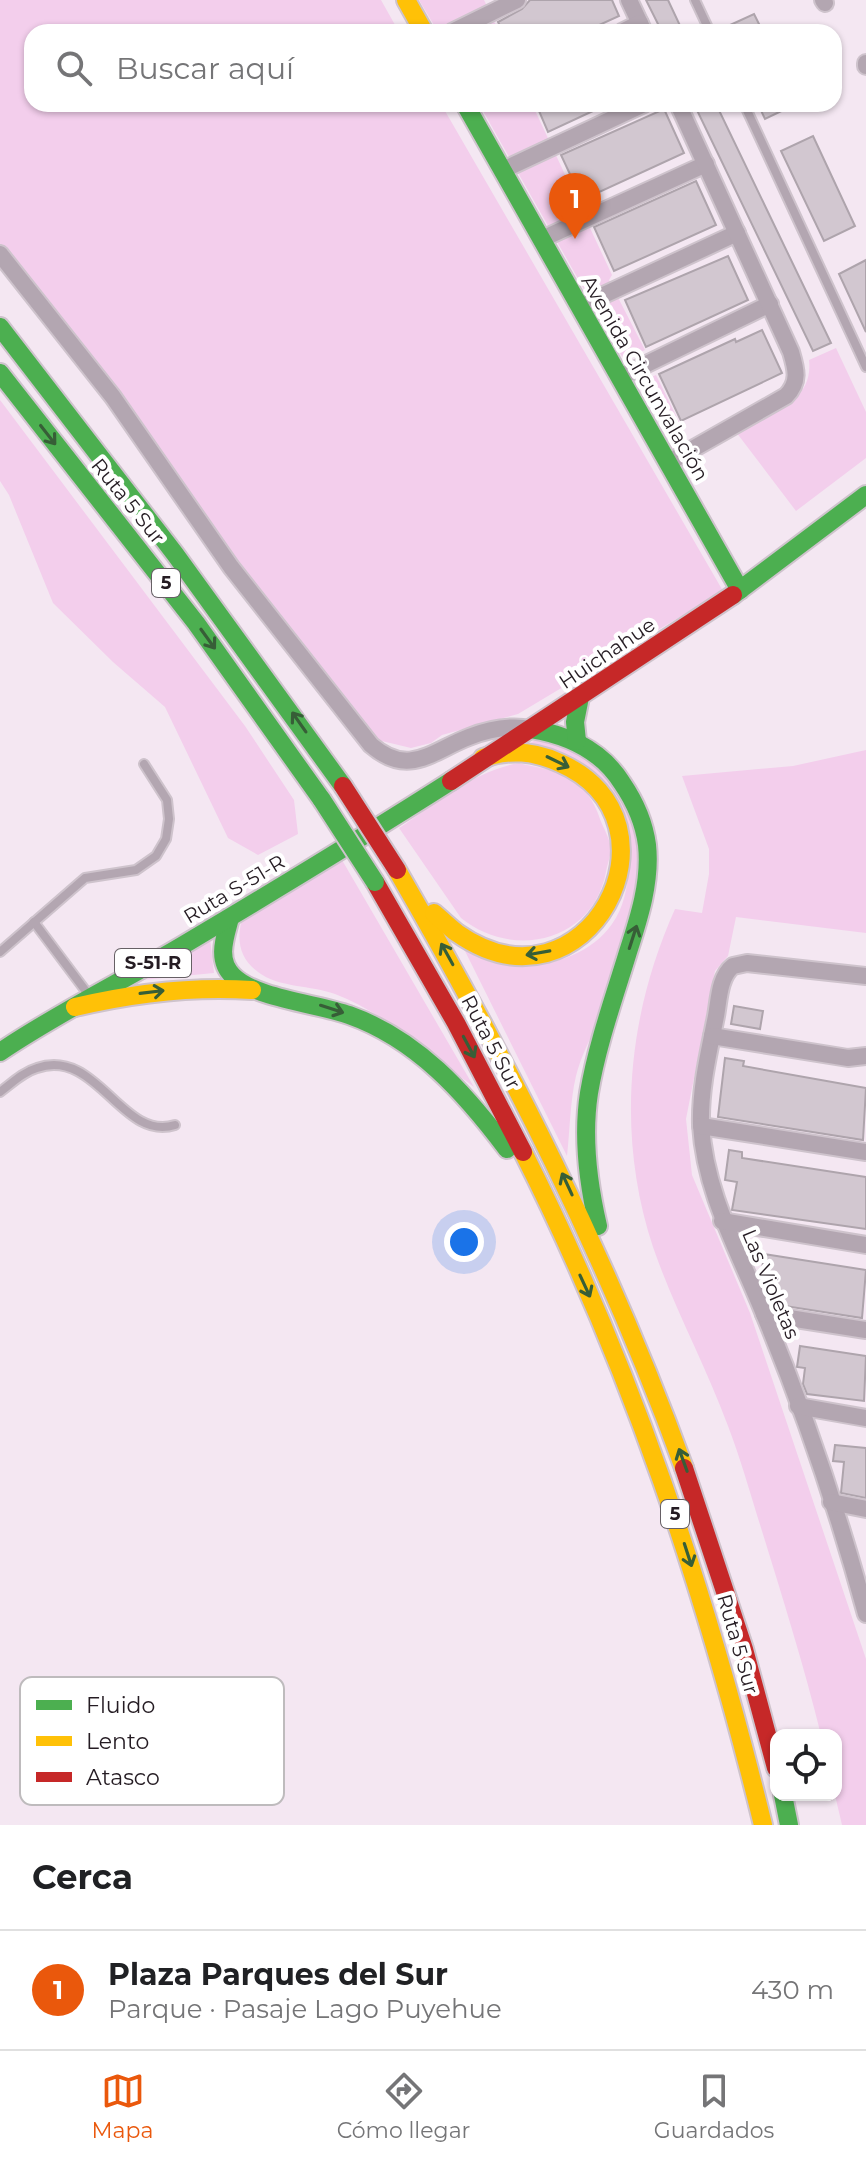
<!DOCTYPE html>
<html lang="es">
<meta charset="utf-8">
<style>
body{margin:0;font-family:Montserrat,sans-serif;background:#f2f2f2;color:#202124}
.controls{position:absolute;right:24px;bottom:24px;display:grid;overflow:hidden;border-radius:16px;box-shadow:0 2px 6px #0004}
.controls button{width:72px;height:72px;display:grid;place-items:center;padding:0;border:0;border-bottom:2px solid #e0e0e0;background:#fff;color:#202124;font:40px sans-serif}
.you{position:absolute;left:464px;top:1242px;width:28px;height:28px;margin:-20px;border:6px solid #fff;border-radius:50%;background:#1a73e8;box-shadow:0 0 0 12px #1a73e833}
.badge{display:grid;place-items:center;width:52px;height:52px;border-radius:50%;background:#ea580c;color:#fff;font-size:26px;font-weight:700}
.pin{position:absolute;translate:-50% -66px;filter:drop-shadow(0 2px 4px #0008)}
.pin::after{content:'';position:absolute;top:42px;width:28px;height:24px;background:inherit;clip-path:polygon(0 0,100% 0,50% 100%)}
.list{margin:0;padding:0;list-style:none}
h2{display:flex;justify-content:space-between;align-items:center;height:104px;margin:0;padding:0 32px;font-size:34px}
h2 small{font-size:26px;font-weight:400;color:#757577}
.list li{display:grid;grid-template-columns:52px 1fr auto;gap:24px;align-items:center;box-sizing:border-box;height:120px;padding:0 32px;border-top:2px solid #e0e0e0}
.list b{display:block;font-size:30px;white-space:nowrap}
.list p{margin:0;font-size:26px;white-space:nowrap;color:#757577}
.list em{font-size:26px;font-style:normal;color:#757577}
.icon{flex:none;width:44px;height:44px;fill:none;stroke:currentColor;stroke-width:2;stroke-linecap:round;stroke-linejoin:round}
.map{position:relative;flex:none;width:866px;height:1825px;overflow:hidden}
.search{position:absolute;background:#fff;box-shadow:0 2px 6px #0004;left:24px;right:24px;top:24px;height:88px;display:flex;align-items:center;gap:20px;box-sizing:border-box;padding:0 28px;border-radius:24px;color:#757577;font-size:30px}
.sheet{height:224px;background:#fff}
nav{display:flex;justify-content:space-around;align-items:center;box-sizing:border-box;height:112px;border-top:2px solid #e0e0e0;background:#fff;font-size:22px;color:#757577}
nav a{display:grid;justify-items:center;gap:4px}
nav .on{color:#ea580c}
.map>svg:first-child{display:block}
.green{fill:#f3ceec}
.building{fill:#d2c7d0;stroke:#aea4ac;stroke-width:2}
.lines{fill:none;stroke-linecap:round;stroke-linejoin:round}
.lane-casing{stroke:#cec3cc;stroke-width:12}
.street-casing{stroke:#cec3cc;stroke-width:20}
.fast-casing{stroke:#cec3cc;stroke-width:22}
.slow-casing{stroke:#cec3cc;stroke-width:22}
.jam-casing{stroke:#cec3cc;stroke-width:22}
.lane{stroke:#b3a6b1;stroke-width:8}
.street{stroke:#b3a6b1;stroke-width:16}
.fast{stroke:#4caf50;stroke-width:18}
.slow{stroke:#ffc107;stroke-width:18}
.jam{stroke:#c62828;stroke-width:18}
.fast-bridge-casing{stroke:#cec3cc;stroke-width:22;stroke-linecap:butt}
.jam-bridge-casing{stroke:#cec3cc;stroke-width:22;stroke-linecap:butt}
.fast-bridge{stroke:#4caf50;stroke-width:18}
.jam-bridge{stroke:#c62828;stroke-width:18}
.oneway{stroke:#375e37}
.labels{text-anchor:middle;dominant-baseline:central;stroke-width:8;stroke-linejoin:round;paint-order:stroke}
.shield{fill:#fff;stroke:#666065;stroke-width:2}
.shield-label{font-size:18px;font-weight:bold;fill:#251c23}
.street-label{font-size:20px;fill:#251c23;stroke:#fff}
.key{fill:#fff;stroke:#bebbbd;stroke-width:2}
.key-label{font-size:22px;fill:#251c23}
</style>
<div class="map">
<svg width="866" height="1825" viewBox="0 0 866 1825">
<rect width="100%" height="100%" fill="#f4e7f2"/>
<g class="green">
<path d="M0 0H381L399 32H32V104H441L723 591 518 714 442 735 431 743 411 748 365 737 0 254Z"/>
<path d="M419 0H484L499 32H438Z"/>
<path d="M479 104H532L612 275 609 280 645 350 624 360Z"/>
<path d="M836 348 866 412V458L796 511 736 432C768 415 814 403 809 360Z"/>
<path d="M656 375 685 434 681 436 649 378Z"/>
<path d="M0 400 245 726 294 800 298 834 258 855 228 838 165 707 113 662 53 603 9 495 0 481Z"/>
<path d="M544 735C563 741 585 748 599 761 673 829 631 936 601 1014 593 1034 581 1055 576 1076 570 1101 570 1130 567 1156L464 949C473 953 482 959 491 962 532 973 587 960 612 924 625 906 629 882 628 860 626 794 589 757 525 746Z"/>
<path d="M866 750V933L736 917 728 956 715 971 686 1119 692 1175 750 1313 866 1659V1825H842L835 1795 836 1735H821C804 1666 783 1599 762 1531 751 1496 741 1460 728 1426 706 1366 674 1308 653 1247 616 1135 627 1016 675 909L702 913 709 874V849L682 776 793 766Z"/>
<path d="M519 763C533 767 554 769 567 776 584 785 594 801 600 819 603 827 610 839 611 848 611 855 607 865 606 872 593 942 513 960 461 918L399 828C437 803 473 771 519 763Z"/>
<path d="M342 860 474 1087C430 1055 387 1014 335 994 311 985 279 988 258 972 240 959 237 942 241 923Z"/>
<path d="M210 938 214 973 131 981Z"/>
</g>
<g class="building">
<path d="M530 0H612L619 16 584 32H503L498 22 522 9Z"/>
<path d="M646 0H668L683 32H662Z"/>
<path d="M754 14 763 32H717V31Z"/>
<path d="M536 104H608L548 132Z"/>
<path d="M694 104H716L831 343 813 351Z"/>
<path d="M758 104H796L765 119Z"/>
<path d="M664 109 684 153 582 200 561 155Z"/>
<path d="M813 136 855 226 824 241 781 151Z"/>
<path d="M696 181 716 225 614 271 594 227Z"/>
<path d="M728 256 748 300 646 347 625 300Z"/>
<path d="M866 260V332L839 274Z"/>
<path d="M762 330 782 373 681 421 659 374 735 339 736 342Z"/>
<path d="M734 1006 763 1011 760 1029 731 1024Z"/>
<path d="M725 1058 744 1061 743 1066 866 1088 863 1140 718 1117Z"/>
<path d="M729 1150 742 1152V1158L866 1177V1229L732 1210 737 1182 725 1180Z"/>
<path d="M764 1254 866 1270 862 1318 772 1304 773 1278 761 1277Z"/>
<path d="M800 1346 866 1356 864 1401 807 1394 803 1384 805 1368 797 1367Z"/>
<path d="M835 1445 866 1448V1498L841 1493 844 1462 833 1461Z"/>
</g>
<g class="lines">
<g class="lane-casing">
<g id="lane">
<path d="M695 0 710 32"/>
<path d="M744 104 866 367"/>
<path d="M34 922 88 994"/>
<path d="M0 952 85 878 136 870 156 856 166 839 169 819 167 800 144 764"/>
<path d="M0 1092C12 1083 23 1072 37 1068 97 1047 122 1142 175 1125"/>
</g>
</g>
<g class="street-casing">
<g id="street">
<path d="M629 0 644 32"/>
<path d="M823 0 825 3"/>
<path d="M452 32 517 0"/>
<path d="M622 32 640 23"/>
<path d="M866 63V66"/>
<path d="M503 170 644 104"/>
<path d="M542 239 706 164"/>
<path d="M0 254 113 397 231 567 371 745C409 778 432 751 469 737 489 729 510 725 531 729"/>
<path d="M580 306 737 233"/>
<path d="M620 377 770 304"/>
<path d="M668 463 786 396C800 382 796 369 791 352L678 104"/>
<path d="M866 976 747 963 733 966C719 977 719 1000 716 1016 709 1052 700 1087 701 1125 705 1194 739 1251 764 1314 803 1408 839 1515 866 1614"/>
<path d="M712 1036 848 1058 866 1056"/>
<path d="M701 1126 866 1152"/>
<path d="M722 1221 866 1245"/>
<path d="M764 1314 866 1330"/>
<path d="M798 1406 866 1418"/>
<path d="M831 1502 866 1509"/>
</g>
</g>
<g class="fast-casing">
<g id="fast">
<path d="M465 104 740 590"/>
<path d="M0 327 175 554 343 786"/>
<path d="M0 373 196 623 322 800"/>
<path d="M733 595 866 495"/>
<path d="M531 729C568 735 602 751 622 783 635 802 644 822 647 845 651 881 639 918 628 952 614 998 597 1045 589 1093 582 1138 588 1183 598 1226"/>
<path d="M577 741 575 722 580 697"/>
<path d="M230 918C225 937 216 960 233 976 254 998 319 1004 349 1015 417 1039 465 1093 507 1149"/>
<path d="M0 1052C59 1012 123 981 185 944 274 891 363 837 451 781"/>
<path d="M783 1795 789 1825"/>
</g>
</g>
<g class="slow-casing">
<g id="slow">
<path d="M406 0 424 32"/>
<path d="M397 870C508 1062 608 1259 684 1468"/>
<path d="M434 913C442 920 449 927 457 933 587 1024 692 821 560 763 534 751 510 749 483 758"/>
<path d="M75 1007C134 993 192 986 252 990"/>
<path d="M523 1152C631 1366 706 1592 763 1825"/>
</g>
</g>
<g class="jam-casing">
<g id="jam">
<path d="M451 781 733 595"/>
<path d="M375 882 456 1023 523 1152"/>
<path d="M684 1468 744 1649 776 1768"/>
</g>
</g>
<use href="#lane" class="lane"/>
<use href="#street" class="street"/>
<use href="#fast" class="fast"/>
<use href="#slow" class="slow"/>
<use href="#jam" class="jam"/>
<g class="fast-bridge-casing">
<path id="fast-bridge" d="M322 800 375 882"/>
</g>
<g class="jam-bridge-casing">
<path id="jam-bridge" d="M343 786 397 870"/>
</g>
<use href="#fast-bridge" class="fast-bridge"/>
<use href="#jam-bridge" class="jam-bridge"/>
</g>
<defs><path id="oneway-shaft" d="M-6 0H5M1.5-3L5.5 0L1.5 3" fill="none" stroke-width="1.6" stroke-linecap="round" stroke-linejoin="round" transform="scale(2)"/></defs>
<g class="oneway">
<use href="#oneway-shaft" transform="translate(48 435) rotate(52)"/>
<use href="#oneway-shaft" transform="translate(208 639) rotate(54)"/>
<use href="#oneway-shaft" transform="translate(299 722) rotate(-125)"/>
<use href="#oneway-shaft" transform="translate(558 762) rotate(26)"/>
<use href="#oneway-shaft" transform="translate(633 937) rotate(-72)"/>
<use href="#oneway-shaft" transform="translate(538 953) rotate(170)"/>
<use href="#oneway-shaft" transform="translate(447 954) rotate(-119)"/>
<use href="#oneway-shaft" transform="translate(152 992) rotate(-7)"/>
<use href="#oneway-shaft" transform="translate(332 1009) rotate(18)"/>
<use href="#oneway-shaft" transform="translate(469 1047) rotate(62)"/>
<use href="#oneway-shaft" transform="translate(567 1184) rotate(-115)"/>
<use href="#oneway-shaft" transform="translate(585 1286) rotate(65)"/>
<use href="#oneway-shaft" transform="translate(683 1460) rotate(-110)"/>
<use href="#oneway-shaft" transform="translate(688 1555) rotate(72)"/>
</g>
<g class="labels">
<g class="shield">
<rect x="152" y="569" width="28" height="28" rx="6"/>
<rect x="115" y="949" width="76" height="28" rx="6"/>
<rect x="661" y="1500" width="28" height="28" rx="6"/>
</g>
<g class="shield-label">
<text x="166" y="583">5</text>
<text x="153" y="963">S-51-R</text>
<text x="675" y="1514">5</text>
</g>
<g class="street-label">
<text transform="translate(645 378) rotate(60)">Avenida Circunvalación</text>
<text transform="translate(128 501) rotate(51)">Ruta 5 Sur</text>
<text transform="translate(607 653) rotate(-34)">Huichahue</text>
<text transform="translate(234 889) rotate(-31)">Ruta S-51-R</text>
<text transform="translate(491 1042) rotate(62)">Ruta 5 Sur</text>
<text transform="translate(771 1284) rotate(67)">Las Violetas</text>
<text transform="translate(738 1644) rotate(74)">Ruta 5 Sur</text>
</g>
</g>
<rect x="20" y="1677" width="264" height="128" rx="12" class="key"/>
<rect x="36" y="1700" width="36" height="10" fill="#4caf50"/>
<rect x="36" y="1736" width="36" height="10" fill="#ffc107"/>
<rect x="36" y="1772" width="36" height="10" fill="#c62828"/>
<g class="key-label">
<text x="86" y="1713">Fluido</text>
<text x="86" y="1749">Lento</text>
<text x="86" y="1785">Atasco</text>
</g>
</svg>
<div class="controls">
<button><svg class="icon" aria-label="locate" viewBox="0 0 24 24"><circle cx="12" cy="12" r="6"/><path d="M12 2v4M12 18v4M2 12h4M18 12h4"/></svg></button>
</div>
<div class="you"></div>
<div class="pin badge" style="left:575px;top:239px">1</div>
<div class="search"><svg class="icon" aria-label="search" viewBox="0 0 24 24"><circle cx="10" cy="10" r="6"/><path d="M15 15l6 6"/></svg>Buscar aquí</div>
</div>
<section class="sheet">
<h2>Cerca<small></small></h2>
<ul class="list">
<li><span class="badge">1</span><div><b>Plaza Parques del Sur</b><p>Parque · Pasaje Lago Puyehue</p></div><em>430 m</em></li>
</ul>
</section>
<nav>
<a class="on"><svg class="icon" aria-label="map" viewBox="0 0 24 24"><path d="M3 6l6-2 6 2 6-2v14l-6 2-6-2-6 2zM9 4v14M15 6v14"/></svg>Mapa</a>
<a><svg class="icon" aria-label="directions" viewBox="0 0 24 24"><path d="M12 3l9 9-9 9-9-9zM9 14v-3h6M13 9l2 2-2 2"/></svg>Cómo llegar</a>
<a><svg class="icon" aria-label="saved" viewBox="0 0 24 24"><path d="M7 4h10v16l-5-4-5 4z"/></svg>Guardados</a>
</nav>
